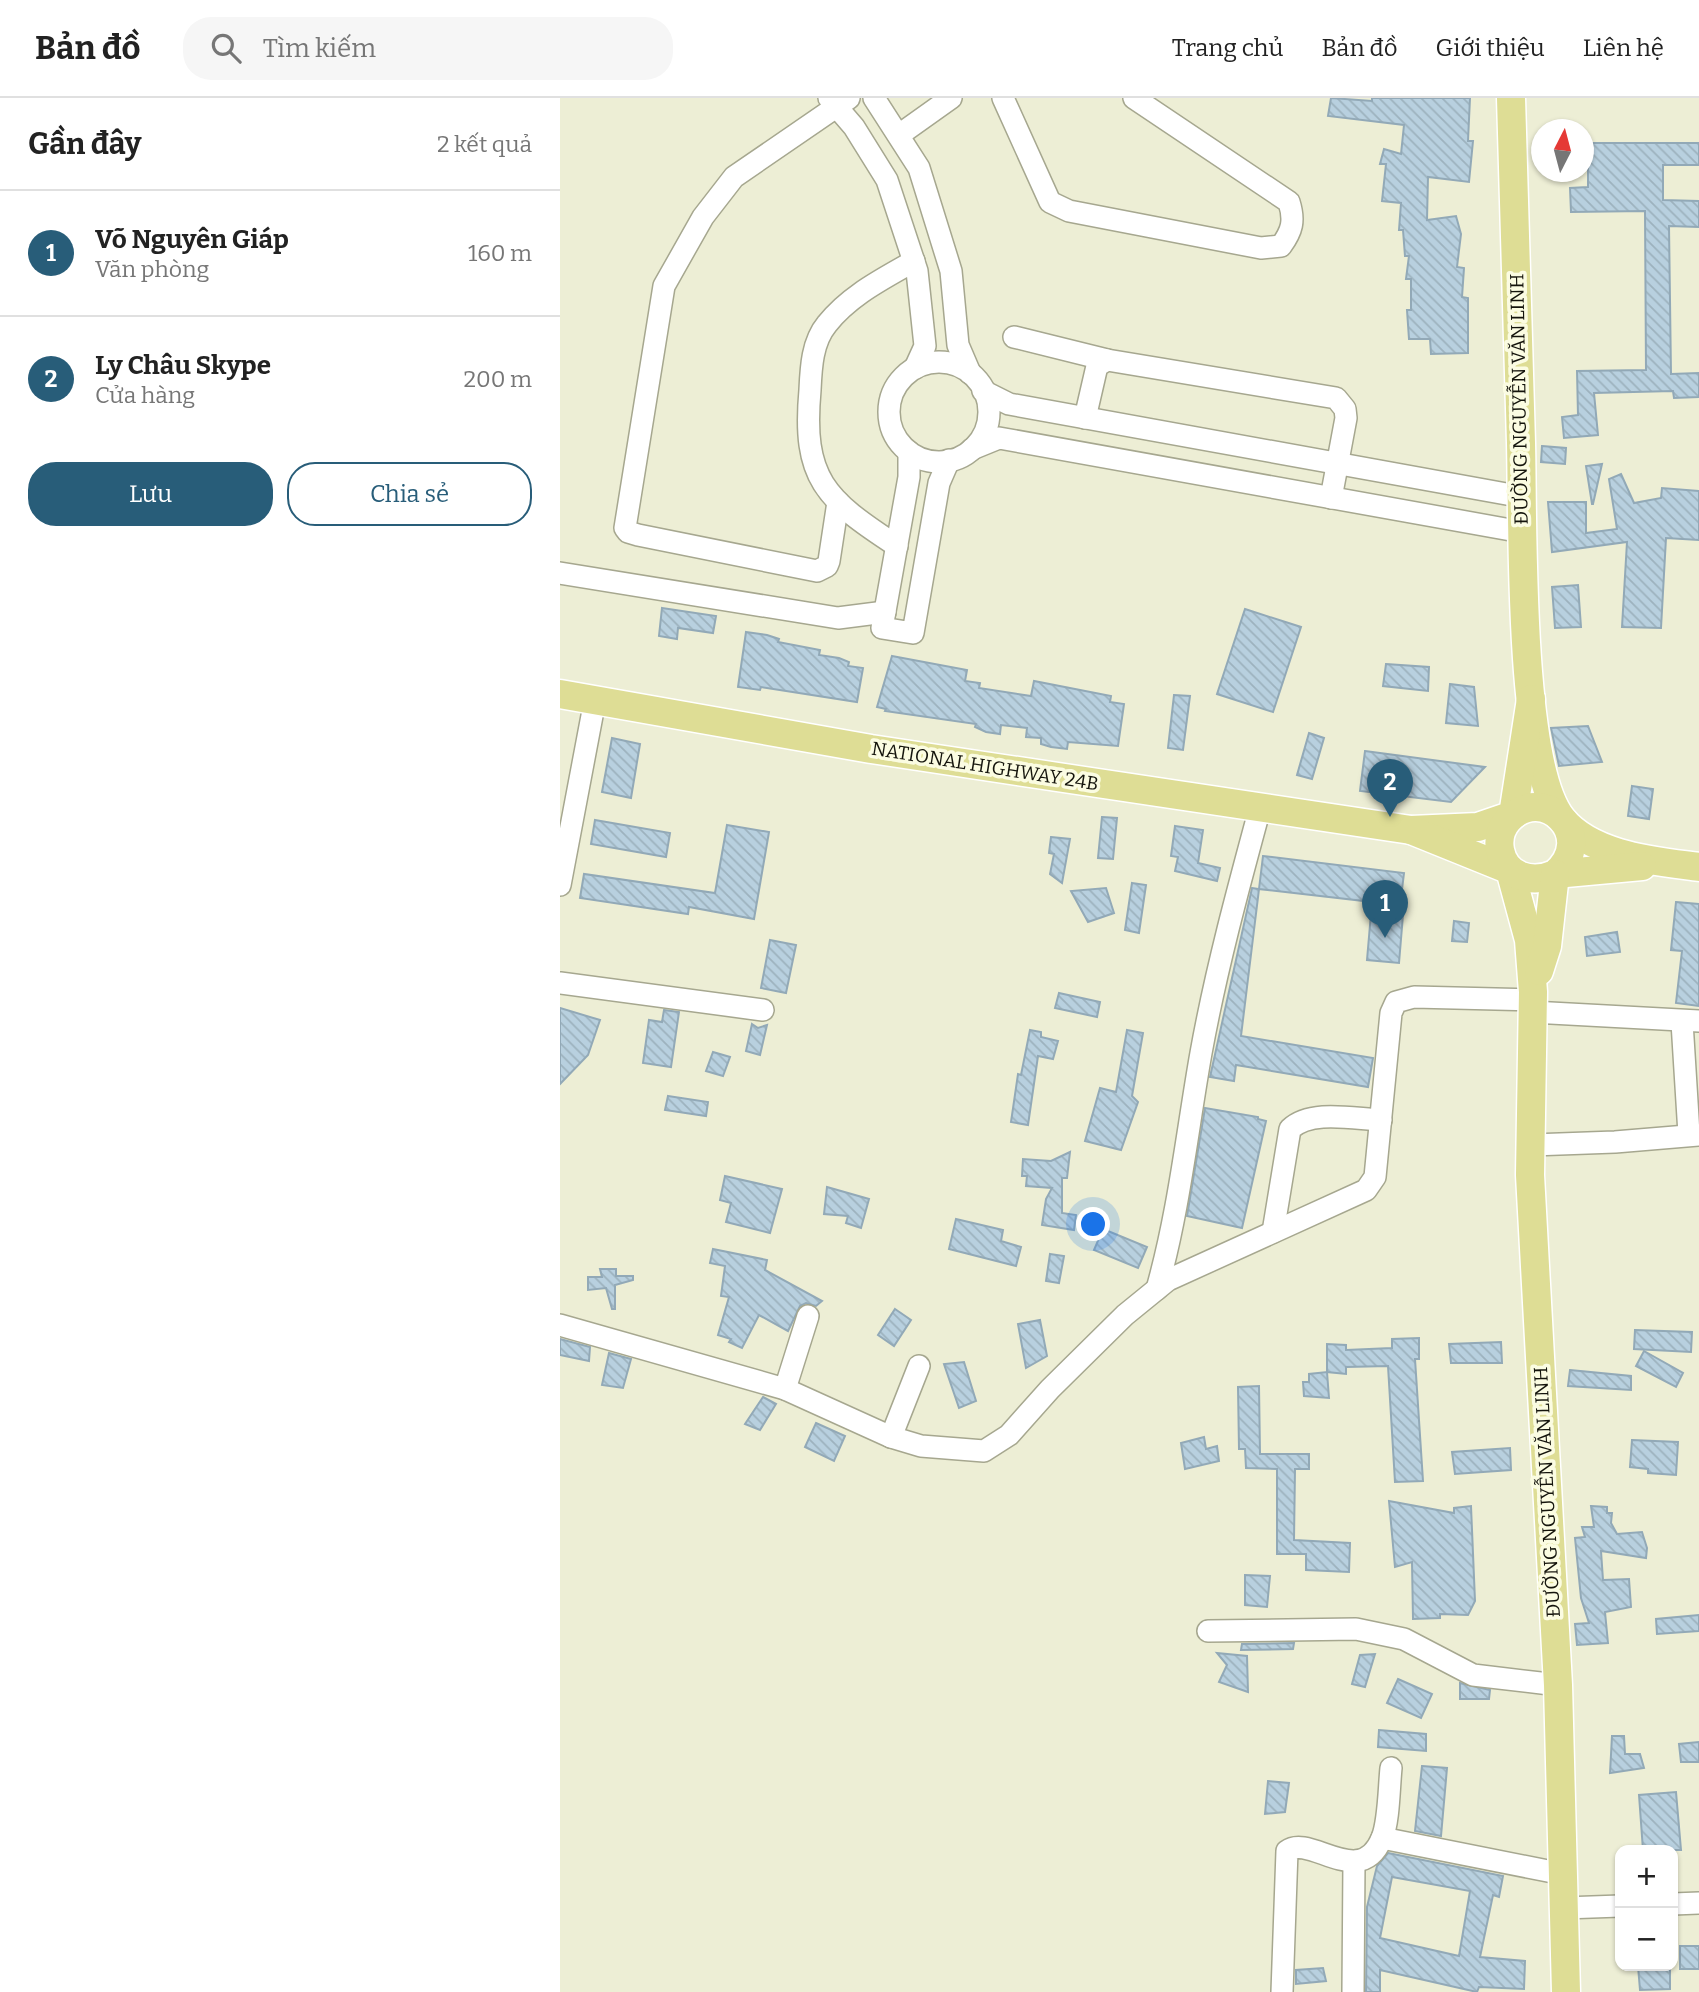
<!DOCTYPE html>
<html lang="vi">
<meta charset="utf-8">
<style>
body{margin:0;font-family:Bitter,serif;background:#f6f6f6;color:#222}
.controls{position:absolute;right:21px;bottom:21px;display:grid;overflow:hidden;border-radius:14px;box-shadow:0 2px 5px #0004}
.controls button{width:63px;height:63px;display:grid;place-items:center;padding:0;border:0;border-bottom:2px solid #e0e0e0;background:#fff;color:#222;font:35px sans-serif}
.compass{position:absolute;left:971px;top:21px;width:63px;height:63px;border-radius:50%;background:#fff;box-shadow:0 2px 5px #0004;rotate:6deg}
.you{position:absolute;left:534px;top:1127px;width:24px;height:24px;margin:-18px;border:5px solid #fff;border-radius:50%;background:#1a73e8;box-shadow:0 0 0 10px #1a73e833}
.badge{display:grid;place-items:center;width:46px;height:46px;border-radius:50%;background:#285d79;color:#fff;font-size:23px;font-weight:700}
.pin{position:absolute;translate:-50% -58px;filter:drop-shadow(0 2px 4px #0008)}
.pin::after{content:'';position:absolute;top:37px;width:24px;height:21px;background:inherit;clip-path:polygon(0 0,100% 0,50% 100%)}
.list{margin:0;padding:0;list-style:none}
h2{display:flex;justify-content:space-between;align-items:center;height:91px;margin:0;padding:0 28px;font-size:30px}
h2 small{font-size:23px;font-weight:400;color:#767676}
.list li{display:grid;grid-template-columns:46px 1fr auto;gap:21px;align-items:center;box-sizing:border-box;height:126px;padding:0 28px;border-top:2px solid #e0e0e0}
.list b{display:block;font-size:26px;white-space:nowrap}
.list p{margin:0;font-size:23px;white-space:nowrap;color:#767676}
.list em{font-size:23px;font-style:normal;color:#767676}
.actions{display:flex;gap:14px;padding:21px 28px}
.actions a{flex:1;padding:16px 0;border:2px solid #285d79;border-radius:28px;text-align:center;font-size:24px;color:#285d79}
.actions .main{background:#285d79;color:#fff}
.icon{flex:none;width:38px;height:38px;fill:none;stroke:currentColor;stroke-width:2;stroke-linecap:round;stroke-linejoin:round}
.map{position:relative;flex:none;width:1139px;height:1894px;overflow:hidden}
header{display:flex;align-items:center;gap:42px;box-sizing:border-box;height:98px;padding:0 35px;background:#fff;border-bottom:2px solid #e0e0e0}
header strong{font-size:33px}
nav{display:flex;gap:38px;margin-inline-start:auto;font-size:24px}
.search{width:490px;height:63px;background:#f6f6f6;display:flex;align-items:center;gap:18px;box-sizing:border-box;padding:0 24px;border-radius:28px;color:#767676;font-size:26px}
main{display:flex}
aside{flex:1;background:#fff}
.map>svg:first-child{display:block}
.building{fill:url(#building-back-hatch);stroke:#92a9b7;stroke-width:2;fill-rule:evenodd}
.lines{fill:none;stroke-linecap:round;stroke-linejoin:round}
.minor-casing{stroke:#a6a78f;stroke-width:24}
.major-casing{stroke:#fff;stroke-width:31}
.minor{stroke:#fff;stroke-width:21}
.major{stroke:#dedd95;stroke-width:28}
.labels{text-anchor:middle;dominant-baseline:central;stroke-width:7;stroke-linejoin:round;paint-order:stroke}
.street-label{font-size:19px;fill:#14140c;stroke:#fbfce2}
</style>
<header>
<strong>Bản đồ</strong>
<div class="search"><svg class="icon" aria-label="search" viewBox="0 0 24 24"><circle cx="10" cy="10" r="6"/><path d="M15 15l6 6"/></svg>Tìm kiếm</div>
<nav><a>Trang chủ</a><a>Bản đồ</a><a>Giới thiệu</a><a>Liên hệ</a></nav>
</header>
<main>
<aside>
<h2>Gần đây<small>2 kết quả</small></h2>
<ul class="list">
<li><span class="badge">1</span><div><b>Võ Nguyên Giáp</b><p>Văn phòng</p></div><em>160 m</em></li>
<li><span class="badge">2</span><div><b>Ly Châu Skype</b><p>Cửa hàng</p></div><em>200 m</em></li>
</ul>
<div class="actions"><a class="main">Lưu</a><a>Chia sẻ</a></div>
</aside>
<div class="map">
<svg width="1139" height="1894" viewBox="0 0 1139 1894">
<defs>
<pattern id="building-back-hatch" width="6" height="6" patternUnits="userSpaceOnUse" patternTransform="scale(1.75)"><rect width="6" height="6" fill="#b8d0df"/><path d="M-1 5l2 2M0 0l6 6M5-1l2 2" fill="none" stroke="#9db2be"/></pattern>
</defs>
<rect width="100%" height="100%" fill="#edeed5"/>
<g class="building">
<path d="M771 0 812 3V0H910L908 43H913L909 84 868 79 867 122 896 118 901 136 897 169 904 170 902 199 908 200V255L871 256 870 241H849L847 212H851V181H846L849 158H845L843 132H839L841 105 822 103 826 66H820L824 51 841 56 844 27 768 18Z"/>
<path d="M1028 45H1139V67H1103V102L1139 103V129L1109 128 1111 276 1139 275V299L1114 300 1113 293 1034 295 1038 337 1004 340 1002 319 1018 317 1017 273 1086 272 1085 113 1011 114 1010 90 1028 89Z"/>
<path d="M982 348 1006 350 1005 366 981 364Z"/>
<path d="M1042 366 1033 406H1032L1026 368Z"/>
<path d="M1061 376 1074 405 1101 400 1102 390 1139 393V442L1106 440 1101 530 1062 529 1067 444 992 454 988 404H1026V435L1057 431 1049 381Z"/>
<path d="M1018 487 1021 529 995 530 992 489Z"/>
<path d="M102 510 156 518 153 535 118 530 117 541 99 538Z"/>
<path d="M685 511 741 529 713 614 657 596Z"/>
<path d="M186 534 207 537 219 541 218 544 260 552 259 557 279 560 289 564 288 568 303 570 297 604 201 589 200 592 178 589Z"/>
<path d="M332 558 407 572 405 583 420 585 419 590 471 598 474 583 551 598 550 604 564 606 558 648 508 644 507 651 491 649 481 646V640L466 639 467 630 441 627 440 636 426 634 415 629 416 626 325 613 326 611 317 609Z"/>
<path d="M826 566 869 569 868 593 823 588Z"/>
<path d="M890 586 914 589 918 628 886 625Z"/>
<path d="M614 597 630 598 623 652 608 650Z"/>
<path d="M1028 628 1042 664 999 668 991 630Z"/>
<path d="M749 635 764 640 752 681 737 677Z"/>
<path d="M52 640 80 646 71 700 42 694Z"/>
<path d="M805 653 925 669 891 704 800 693Z"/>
<path d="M1072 688 1093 691 1089 721 1068 718Z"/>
<path d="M542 719 557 720 553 761 538 760Z"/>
<path d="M35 722 110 735 106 759 31 746Z"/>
<path d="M167 727 209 734 194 821 129 809 128 816 20 800 24 776 155 795Z"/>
<path d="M615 728 643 732 638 765 660 770 657 783 615 773 618 759 611 758Z"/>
<path d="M491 739 510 741 502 785 490 776 494 756 489 755Z"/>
<path d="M703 758 844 775 839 816 843 817 839 865 807 862 812 804 699 791Z"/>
<path d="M572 785 586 787 579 835 565 832Z"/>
<path d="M546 790 554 815 528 824 511 793Z"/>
<path d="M692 790 699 791 681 938 813 960 808 989 676 967 674 983 650 979Z"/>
<path d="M1116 804 1139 806V908L1116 905 1122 853 1111 852Z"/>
<path d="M894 823 909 825 907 844 892 843Z"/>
<path d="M1057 834 1060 854 1027 858 1025 839Z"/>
<path d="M210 842 236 847 226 895 201 890Z"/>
<path d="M499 895 540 904 537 919 495 910Z"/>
<path d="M0 910 40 922 28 957 0 986Z"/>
<path d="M104 912 119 914 111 969 83 965 89 922 102 924Z"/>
<path d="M192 926 198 930 207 927 200 957 186 953Z"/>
<path d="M470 932 481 934V939L498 943 493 961 478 958 468 1027 451 1024 458 976 461 977Z"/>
<path d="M567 932 583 935 572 998 578 1004 561 1052 525 1043 540 990 556 994Z"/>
<path d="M153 954 170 959 163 978 146 973Z"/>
<path d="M108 998 148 1004 146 1018 105 1012Z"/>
<path d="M645 1010 698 1019V1021L706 1023 682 1130 627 1118Z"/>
<path d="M510 1054 507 1080H502V1115L516 1117 514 1132 482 1127 486 1101 492 1090 466 1088 467 1078H462L463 1061 491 1063Z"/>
<path d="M165 1078 222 1091 210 1135 166 1124 171 1105 160 1102Z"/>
<path d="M267 1089 309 1101 301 1130 286 1125 288 1118 264 1116Z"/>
<path d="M396 1121 443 1132 441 1143 461 1149 456 1168 389 1151Z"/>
<path d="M543 1131 587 1149 578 1170 534 1152Z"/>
<path d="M153 1151 207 1162 205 1172 262 1203 256 1208 246 1205 240 1208 228 1233 199 1217 182 1250 169 1244 171 1241 158 1237 169 1199 161 1198 165 1168 150 1165Z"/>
<path d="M490 1156 504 1158 499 1185 486 1183Z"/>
<path d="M40 1171H56V1178H73V1182L55 1187V1211H52L46 1190 28 1192V1179H42Z"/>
<path d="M335 1211 351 1222 334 1248 318 1237Z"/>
<path d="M480 1222 487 1258 466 1270 458 1226Z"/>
<path d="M1075 1232 1132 1234 1131 1254 1074 1251Z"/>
<path d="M859 1240V1261H855L863 1383 835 1384 828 1268 786 1269V1276L767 1274V1246L786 1247V1252L832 1250V1241Z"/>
<path d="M0 1241 30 1249 29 1263 0 1257Z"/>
<path d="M941 1244 942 1265H891L889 1246Z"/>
<path d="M1084 1253 1123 1275 1116 1289 1076 1268Z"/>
<path d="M49 1255 71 1261 63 1290 42 1287Z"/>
<path d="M404 1264 416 1303 399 1310 384 1266Z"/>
<path d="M1010 1272 1071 1278V1292L1008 1288Z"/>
<path d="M767 1274 769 1300 744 1298 743 1284H749V1276Z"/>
<path d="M699 1288 700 1356H749V1371H735L734 1442 790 1445 789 1474 746 1472V1456H717V1371L686 1370 685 1351H679L678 1289Z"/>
<path d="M203 1299 216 1306 200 1332 185 1326Z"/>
<path d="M256 1325 285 1338 274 1363 245 1349Z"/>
<path d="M644 1339 646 1351 657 1348 659 1363 625 1371 621 1345Z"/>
<path d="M1072 1342 1118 1344 1116 1377 1088 1375V1371L1070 1369Z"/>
<path d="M950 1350 951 1372 895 1376 892 1354Z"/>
<path d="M829 1403 894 1415V1410L911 1408 915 1503 908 1517 880 1516V1520L853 1521 852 1464 835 1469Z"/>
<path d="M1031 1408 1047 1409V1415H1052L1051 1425 1057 1436 1082 1434 1087 1450 1086 1460 1041 1453 1043 1482 1069 1481 1071 1509 1045 1514 1048 1545 1017 1547 1015 1526 1029 1525 1021 1500 1015 1440 1025 1439 1022 1429H1034Z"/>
<path d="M685 1477 710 1478 707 1509 685 1507Z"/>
<path d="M1139 1517V1533L1097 1536 1096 1521Z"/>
<path d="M734 1545 733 1551 681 1552 682 1546Z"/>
<path d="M657 1555 687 1558 688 1594 659 1584 667 1567Z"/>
<path d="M815 1556 805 1589 792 1586 800 1557Z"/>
<path d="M838 1581 872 1596 861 1620 827 1605Z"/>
<path d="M900 1585 930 1592 929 1601H900Z"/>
<path d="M819 1632 866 1636V1653L818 1649Z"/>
<path d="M1052 1638H1064L1065 1656H1080L1084 1670 1050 1675Z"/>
<path d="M1139 1644V1664H1121L1119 1646Z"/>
<path d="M862 1668 887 1670 881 1738 855 1733Z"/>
<path d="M708 1683 729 1685 725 1714 705 1716Z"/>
<path d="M1116 1694 1121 1752H1083L1079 1697Z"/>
<path d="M828 1755 943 1778 939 1799 933 1797 920 1859 965 1863 964 1891 919 1889 917 1894 820 1872V1894H806L807 1809 817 1768ZM832 1779 910 1793 899 1858 820 1840Z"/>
<rect x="1120" y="1848" width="19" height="23"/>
<path d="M1078 1868H1110V1891L1080 1892Z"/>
<path d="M763 1870 766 1883 736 1886V1872Z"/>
</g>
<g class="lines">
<g class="minor-casing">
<g id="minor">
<path d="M269 0 294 29 327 82 357 173 365 248 355 270"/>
<path d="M314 0 359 70 391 173 398 247 410 275"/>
<path d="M443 0 490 104 509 113 701 150 721 148C732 133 735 123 729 104L574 0"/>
<path d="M339 37 391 0"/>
<path d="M454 239 547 262"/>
<circle cx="379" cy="314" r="50"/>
<path d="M423 293 449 306 963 399"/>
<path d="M525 320 537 268 547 262 776 300 785 311 786 320 771 400"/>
<path d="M412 351 439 340 962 434"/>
<path d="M349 354V379L322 530 353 535 379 385 389 362"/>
<path d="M278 404 269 463 267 468 257 473 78 437 68 434 65 430 104 188 143 119 174 79 289 0"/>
<path d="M337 448C265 401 242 381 250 292 251 270 252 244 267 226 290 197 323 181 354 163"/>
<path d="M0 475 278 520 325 514"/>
<path d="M0 787 35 602"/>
<path d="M0 885 203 912"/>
<path d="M972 914 1139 923"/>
<path d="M1122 924 1129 1036"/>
<path d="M972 1047 1055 1044 1139 1037"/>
<path d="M713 1134 730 1031C751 1011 794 1021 821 1022"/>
<path d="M597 1191C619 1113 627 1034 641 955 656 872 678 791 700 710"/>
<path d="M0 1227 225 1291 331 1339 361 1348 424 1353 449 1337 490 1291 565 1217 608 1182 806 1092 815 1079 831 915 836 904 854 899 973 902"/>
<path d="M225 1291 248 1218"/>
<path d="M331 1339 359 1268"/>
<path d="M648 1533 796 1531 844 1541 913 1577 998 1587"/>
<path d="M822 1740 1003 1776"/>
<path d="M1113 1806 1139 1805"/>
<path d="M1004 1810 1060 1808"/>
<path d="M722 1894 727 1753C750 1735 800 1793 822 1740 829 1724 829 1689 831 1670"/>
<path d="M793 1894 794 1764"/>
</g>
</g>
<g class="major-casing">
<g id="major">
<path d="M951 0C954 115 958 230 961 345 963 422 958 666 1002 721 1032 758 1095 763 1139 769"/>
<path d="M0 596 311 651 851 732 918 729 953 717 971 601"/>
<path d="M851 732 950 772 969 842 973 894 970 1077 998 1587 1006 1894"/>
<path d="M995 776C1039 738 983 684 948 722 941 730 938 741 940 752 945 779 972 786 995 776L1082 768"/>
<path d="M979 873 987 848 995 776"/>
</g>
</g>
<use href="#minor" class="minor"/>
<use href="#major" class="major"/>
</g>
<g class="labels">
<g class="street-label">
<text transform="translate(959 301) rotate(-91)">ĐƯỜNG NGUYỄN VĂN LINH</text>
<text transform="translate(425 668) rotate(9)">NATIONAL HIGHWAY 24B</text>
<text transform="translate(987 1394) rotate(-93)">ĐƯỜNG NGUYỄN VĂN LINH</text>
</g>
</g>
</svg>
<div class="controls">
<button>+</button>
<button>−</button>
</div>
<svg class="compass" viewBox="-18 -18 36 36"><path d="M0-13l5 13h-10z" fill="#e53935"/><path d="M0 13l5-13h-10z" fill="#767676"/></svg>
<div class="you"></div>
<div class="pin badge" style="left:825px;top:840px">1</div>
<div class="pin badge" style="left:830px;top:719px">2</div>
</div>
</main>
